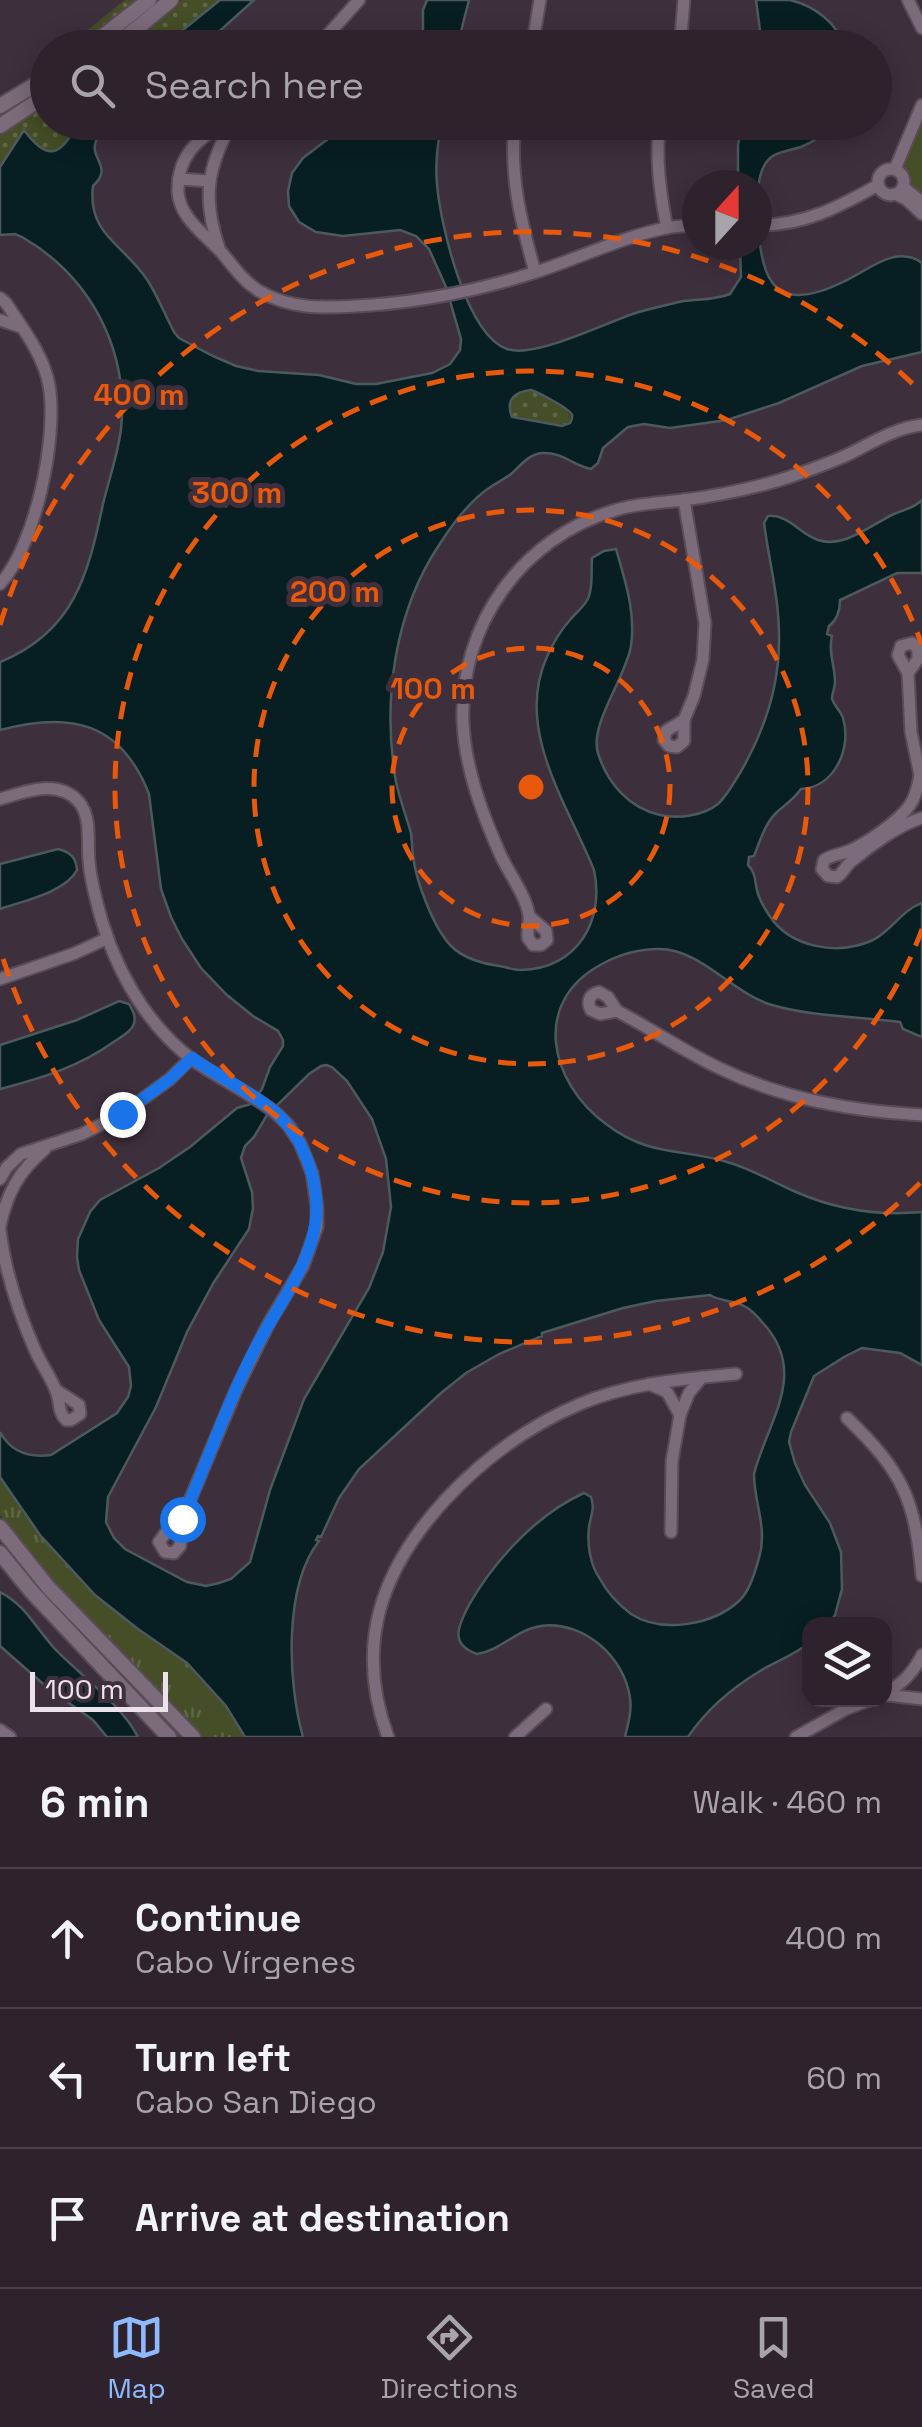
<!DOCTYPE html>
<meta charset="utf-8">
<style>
body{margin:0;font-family:"Space Grotesk",sans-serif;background:#3a2f39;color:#f1f3f6}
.controls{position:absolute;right:30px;bottom:30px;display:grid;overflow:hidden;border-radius:20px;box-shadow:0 5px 25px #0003}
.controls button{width:90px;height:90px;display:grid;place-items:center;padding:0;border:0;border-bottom:2px solid #494049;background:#2e232d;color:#f1f3f6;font:50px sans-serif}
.compass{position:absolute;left:682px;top:170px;width:90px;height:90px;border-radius:50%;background:#2e232d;box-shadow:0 5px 25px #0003;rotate:21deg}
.scale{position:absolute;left:30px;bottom:25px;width:138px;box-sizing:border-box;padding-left:10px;border:5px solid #ece2eb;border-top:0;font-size:28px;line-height:35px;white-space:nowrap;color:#ece2eb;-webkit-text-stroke:8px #3e2f3c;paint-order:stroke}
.stop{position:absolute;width:30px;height:30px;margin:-22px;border:8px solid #1a73e8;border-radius:50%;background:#fff}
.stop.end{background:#1a73e8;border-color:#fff;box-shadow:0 2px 10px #0008}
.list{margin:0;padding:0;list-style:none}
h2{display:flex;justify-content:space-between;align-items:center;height:130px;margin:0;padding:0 40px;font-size:42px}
h2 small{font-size:32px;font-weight:400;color:#a7a4aa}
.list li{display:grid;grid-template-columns:65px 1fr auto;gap:30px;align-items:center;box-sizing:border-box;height:140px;padding:0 40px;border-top:2px solid #494049}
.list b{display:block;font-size:38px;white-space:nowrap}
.list p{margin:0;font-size:32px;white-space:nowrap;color:#a7a4aa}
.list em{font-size:32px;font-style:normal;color:#a7a4aa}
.icon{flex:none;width:55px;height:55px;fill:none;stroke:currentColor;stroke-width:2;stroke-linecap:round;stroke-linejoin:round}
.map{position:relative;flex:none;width:922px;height:1737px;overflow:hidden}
.search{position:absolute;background:#2e232d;box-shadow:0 5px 25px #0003;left:30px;right:30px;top:30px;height:110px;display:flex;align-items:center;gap:25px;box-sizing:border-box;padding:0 35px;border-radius:55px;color:#a7a4aa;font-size:38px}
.sheet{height:550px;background:#2e232d}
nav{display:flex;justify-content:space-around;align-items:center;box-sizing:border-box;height:140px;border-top:2px solid #494049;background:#2e232d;font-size:28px;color:#a7a4aa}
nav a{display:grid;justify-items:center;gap:5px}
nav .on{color:#8eb9fd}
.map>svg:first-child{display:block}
.grass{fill:url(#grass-dots)}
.park{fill:url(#park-tufts)}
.pitch{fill:#454e27}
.water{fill:#071f22;stroke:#4c5a5e;stroke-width:2.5;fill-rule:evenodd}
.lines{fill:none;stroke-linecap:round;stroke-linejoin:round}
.minor-casing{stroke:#594c57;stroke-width:15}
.tertiary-casing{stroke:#594c57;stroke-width:18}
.minor{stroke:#7c6b7a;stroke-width:11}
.tertiary{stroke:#7c6b7a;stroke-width:14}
.route{stroke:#1a73e8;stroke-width:12}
.ring{fill:none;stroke:#e8590c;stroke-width:5;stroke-dasharray:18 12}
.centre{fill:#e8590c;stroke:#3e2f3c;stroke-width:5}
.ring-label{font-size:30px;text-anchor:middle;font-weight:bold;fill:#e8590c;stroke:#3e2f3c;stroke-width:10;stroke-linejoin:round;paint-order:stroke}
</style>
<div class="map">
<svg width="922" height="1737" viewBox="0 0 922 1737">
<defs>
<pattern id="grass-dots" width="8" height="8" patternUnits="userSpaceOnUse" patternTransform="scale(2.5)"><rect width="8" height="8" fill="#454e27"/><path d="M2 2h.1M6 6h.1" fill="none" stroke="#606746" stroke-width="1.8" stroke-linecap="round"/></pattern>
<pattern id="park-tufts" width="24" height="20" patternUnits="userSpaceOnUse" patternTransform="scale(2.5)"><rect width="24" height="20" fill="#454e27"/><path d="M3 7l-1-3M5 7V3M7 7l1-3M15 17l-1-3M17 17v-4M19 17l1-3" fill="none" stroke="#606746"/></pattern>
</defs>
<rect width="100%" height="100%" fill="#3e2f3c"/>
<g class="grass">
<path d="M125 0H143L82 47 65 48Z"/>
<path d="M182 0H220L162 47 124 48Z"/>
<path d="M47 103 48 122 78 123C63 153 45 163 24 130L0 167V135Z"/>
<path d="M536 390C550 401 574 406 570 423L562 426 512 417C505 396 518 391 536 390Z"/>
<path d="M34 1585 45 1591 149 1698 180 1737H175L37 1593Z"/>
</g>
<path class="park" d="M0 1477 54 1552 95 1595 122 1617 187 1663 226 1706 245 1737H202L82 1616 23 1548 0 1515Z"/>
<path class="pitch" d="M922 116V196L907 183 904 161Z"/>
<g class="water">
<path d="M220 0H254L202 47H162Z"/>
<path d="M427 0H469L457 47H414L423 31V10Z"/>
<path d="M756 0C766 0 780 0 790 0 815 6 837 23 845 47H759L761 38Z"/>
<path d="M78 123H112C107 128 98 134 96 141 89 159 114 167 93 186 87 235 125 245 148 281 158 297 165 315 174 332L179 338 213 356 236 366 258 371 319 375 356 384H376L432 373 450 364 460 350 461 339 446 287 429 249 416 236 400 230 343 236 316 232 299 222 289 206 288 191 292 173 303 158 349 123H441C438 143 435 163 437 184 440 223 466 335 507 349 536 359 608 321 639 312 654 308 669 304 684 301 700 299 715 300 730 294L741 277 740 245H757V185H738V145L742 123H833C825 133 816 141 803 146 789 152 772 150 764 166 756 180 758 204 758 219 760 285 777 315 845 281 869 270 896 244 922 263V352L862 366 779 403 727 420 670 428 644 424 628 427 603 448 598 463 591 469C572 465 563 452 542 453 529 454 520 466 511 474 504 479 498 482 492 486 471 499 454 522 441 542 394 611 382 701 396 782 400 800 406 816 411 833 412 841 412 848 413 856 416 881 433 927 451 946 463 958 483 964 499 966 506 967 513 970 521 970 577 969 605 921 594 870 568 805 515 731 546 659 552 645 560 631 570 620 576 612 586 606 589 596 593 585 591 570 592 558L604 551 616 549C625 581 636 612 631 646 626 677 589 725 598 753 607 783 629 808 660 815 678 819 703 816 718 804 727 796 734 782 740 773 765 730 780 685 779 636 779 597 769 561 764 523L768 516C788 514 800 534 818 540 844 549 872 524 894 514 905 509 913 509 922 500V573H897L840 600C840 610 837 620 829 626L827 634 832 636C828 652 835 666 835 682 835 688 832 693 832 698 833 705 841 711 843 718 852 748 835 787 801 789 793 800 787 803 777 812 765 823 760 841 754 856L749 857 748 865C757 874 754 882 758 894 760 900 765 909 769 915 790 948 838 956 873 940 891 931 902 910 922 903V1037L903 1029 900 1022C857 1016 813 1017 772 1005 732 993 701 949 659 949 637 949 620 954 602 964 530 1002 550 1083 606 1124 649 1157 681 1148 727 1162 752 1169 773 1182 796 1192 837 1210 878 1216 922 1212V1365L900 1353 862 1348 844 1357 814 1376 791 1432 789 1442 795 1463 805 1485 830 1523 841 1552 842 1589 835 1615 829 1624H810L809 1643C794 1655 777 1661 760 1671 732 1688 706 1710 688 1737H625C628 1724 632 1711 630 1698 625 1658 584 1620 541 1626 517 1629 500 1651 477 1654 449 1644 458 1626 469 1605 494 1561 537 1514 584 1493L591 1497C595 1508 591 1515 589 1527 587 1544 590 1565 600 1579 607 1592 619 1605 631 1614 662 1634 714 1625 740 1600 750 1590 755 1572 759 1558 768 1528 754 1503 754 1474 768 1420 809 1373 763 1323 758 1317 753 1311 746 1307 735 1300 721 1302 710 1295L656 1301 623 1308 542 1333V1336L499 1354 466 1373 441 1393 359 1469 339 1498 321 1537 318 1536 316 1540 319 1541C283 1587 288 1684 303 1737H245L226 1706 187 1663 138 1629 95 1595 40 1535 0 1477V1432C11 1452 29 1458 51 1455L117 1413 128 1397 131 1386 129 1367 99 1320 79 1270 77 1257 78 1239 90 1212 100 1200 159 1168 190 1147 237 1108 251 1104 262 1089 270 1067 283 1046V1040L278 1031 253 1016 227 995 201 968 182 939 171 917 161 889 149 794C121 722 70 711 0 730V662C74 632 88 575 103 504 109 479 118 454 121 429 129 350 91 277 22 237L15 234 0 235V167L24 130C46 160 60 159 78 123ZM531 390C537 392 571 409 572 415 573 418 571 421 570 423L562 426 512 417C505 399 515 392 531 390ZM326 1065 332 1067 347 1081 372 1119 386 1159 391 1207 383 1252 369 1288 304 1399 270 1490 250 1562 231 1579 219 1583 206 1586 187 1582 125 1549 114 1538 106 1522 108 1497 156 1407 187 1332 214 1282 249 1229 253 1208 252 1192 241 1158 245 1146 254 1137 267 1115 309 1074 321 1066Z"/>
<path d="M58 849C70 852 76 857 77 870 66 892 23 901 0 909V864Z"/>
<path d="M119 1001 129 1004C133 1011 137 1018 133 1026 130 1032 121 1037 115 1041 79 1067 42 1078 0 1089V1045L77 1020Z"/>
<path d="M0 1592C26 1605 36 1629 55 1649 81 1676 121 1704 138 1737H107L93 1720 49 1689 0 1646Z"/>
</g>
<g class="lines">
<g class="minor-casing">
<g id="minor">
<path d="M908 0 922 28"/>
<path d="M316 48 359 0"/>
<path d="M532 48 540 0"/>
<path d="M680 48 684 0"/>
<path d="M228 122C198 137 177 156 178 192 180 219 206 235 222 253 234 267 243 281 259 291 290 309 321 308 356 306 417 303 477 291 536 272 577 259 625 236 666 228 676 226 687 226 697 225"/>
<path d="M515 122C509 175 521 222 535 272"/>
<path d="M660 122C655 158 660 193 667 228"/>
<circle cx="891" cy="182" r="13"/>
<path d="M895 169 922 105"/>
<path d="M179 179 209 181"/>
<path d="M903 187 922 202"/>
<path d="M895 194 906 199 922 214"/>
<path d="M757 225C803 226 839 207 878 185"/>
<path d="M219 248C202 198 207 168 232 122"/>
<path d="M0 298 6 303C23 329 43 354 49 385 58 436 36 545 0 584"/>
<path d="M0 320 21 327"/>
<path d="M908 673 918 659V649L912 643 901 646 898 655 908 673 911 732 921 780"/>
<path d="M684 720 666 731 664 740 669 746 677 747 684 741V720L694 696 703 659 705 623 684 500"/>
<path d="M920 775C918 786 916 796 910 805 899 821 865 845 846 852 838 855 832 855 824 860L822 869 828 876 837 877C844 872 846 865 853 860 870 846 900 824 922 818"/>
<path d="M0 799C25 792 58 778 79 802 92 818 87 842 89 861 90 874 93 887 96 899 110 959 142 1022 193 1060 220 1079 251 1093 277 1114L289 1126 300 1143 312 1173 317 1207V1227L303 1266 269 1323 237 1388 182 1519 180 1546 174 1553 165 1552 159 1542 167 1531 182 1519"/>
<path d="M530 917 546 931 547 940 541 945H533L528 938C527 931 530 923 529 916 527 897 508 872 500 854 482 813 465 768 463 722 459 625 522 537 616 510 638 503 660 503 683 500 716 496 749 489 780 480 802 473 824 465 845 456 870 444 894 428 922 425"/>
<path d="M0 979 73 954 106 939"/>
<path d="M599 992 608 997 617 1011 600 1014 591 1010C586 1001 590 994 599 992Z"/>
<path d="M617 1011C652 1029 683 1051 719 1068 783 1099 851 1111 922 1115"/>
<path d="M0 1179 7 1167 21 1154 82 1134 122 1114 170 1079 191 1058"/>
<path d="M0 1226C7 1193 19 1171 45 1149"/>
<path d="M0 1230C5 1272 18 1311 35 1350 41 1364 51 1377 56 1391 61 1402 57 1411 66 1420H71L80 1414 79 1405 56 1390"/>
<path d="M649 1384 667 1392 680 1415 689 1393 702 1377"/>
<path d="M847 1418C903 1472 915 1499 922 1576"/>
<path d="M671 1532 672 1461 680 1415"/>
<path d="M884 1694C902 1684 913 1673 922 1655"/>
<path d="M887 1695 922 1699"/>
<path d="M0 1730 10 1737"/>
<path d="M388 1737C354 1645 381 1570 445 1500 483 1459 528 1426 580 1404 630 1383 683 1379 736 1374"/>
<path d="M515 1737 546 1709"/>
<path d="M796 1737 846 1709 870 1700"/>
</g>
</g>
<g class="tertiary-casing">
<g id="tertiary">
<path d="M88 48 149 0"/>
<path d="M113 48 171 0"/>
<path d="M0 106 48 77"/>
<path d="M0 126 48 94"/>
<path d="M0 1527 48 1587 193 1737"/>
<path d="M0 1553 31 1591 169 1737"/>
</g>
</g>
<use href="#minor" class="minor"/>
<use href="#tertiary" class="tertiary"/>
</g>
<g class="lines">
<path class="route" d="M122 1114 170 1079 192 1058C219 1077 250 1091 275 1112 290 1125 301 1143 308 1162 337 1238 286 1288 254 1351 226 1405 207 1464 182 1519"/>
</g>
<g class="ring">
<circle cx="531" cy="787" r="139"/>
<circle cx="531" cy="787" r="277"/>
<path d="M922 929A416 416 0 1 1 922 645"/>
<path d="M920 1183A555 555 0 0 1 0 949M0 625A555 555 0 0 1 920 391"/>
</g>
<circle cx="531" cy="787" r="15" class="centre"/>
<g class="ring-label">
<text x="139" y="405">400 m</text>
<text x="237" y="503">300 m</text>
<text x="335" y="602">200 m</text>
<text x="433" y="699">100 m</text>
</g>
</svg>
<div class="controls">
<button><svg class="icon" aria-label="layers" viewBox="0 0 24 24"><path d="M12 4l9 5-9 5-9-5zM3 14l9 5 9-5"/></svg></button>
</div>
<svg class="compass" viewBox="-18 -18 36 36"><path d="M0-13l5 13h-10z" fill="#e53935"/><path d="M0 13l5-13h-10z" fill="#a7a4aa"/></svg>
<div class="scale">100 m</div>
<div class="stop" style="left:182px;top:1519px"></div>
<div class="stop end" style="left:122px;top:1114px"></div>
<div class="search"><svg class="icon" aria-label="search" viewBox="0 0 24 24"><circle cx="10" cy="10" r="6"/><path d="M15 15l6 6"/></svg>Search here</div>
</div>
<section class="sheet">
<h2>6 min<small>Walk · 460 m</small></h2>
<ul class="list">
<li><svg class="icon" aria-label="ahead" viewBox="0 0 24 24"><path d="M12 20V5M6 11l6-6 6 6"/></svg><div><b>Continue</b><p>Cabo Vírgenes</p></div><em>400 m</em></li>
<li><svg class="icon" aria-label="left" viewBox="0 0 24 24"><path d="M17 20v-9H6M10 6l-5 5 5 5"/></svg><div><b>Turn left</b><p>Cabo San Diego</p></div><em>60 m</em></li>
<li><svg class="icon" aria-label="arrive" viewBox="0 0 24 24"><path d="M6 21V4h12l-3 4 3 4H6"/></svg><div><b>Arrive at destination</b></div></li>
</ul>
</section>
<nav>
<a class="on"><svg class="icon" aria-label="map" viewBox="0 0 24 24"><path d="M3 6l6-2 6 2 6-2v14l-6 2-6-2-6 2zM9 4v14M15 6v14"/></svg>Map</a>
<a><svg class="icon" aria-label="directions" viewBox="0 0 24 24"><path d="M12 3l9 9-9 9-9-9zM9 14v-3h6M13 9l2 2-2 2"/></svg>Directions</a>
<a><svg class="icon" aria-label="saved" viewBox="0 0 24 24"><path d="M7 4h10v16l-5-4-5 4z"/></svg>Saved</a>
</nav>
